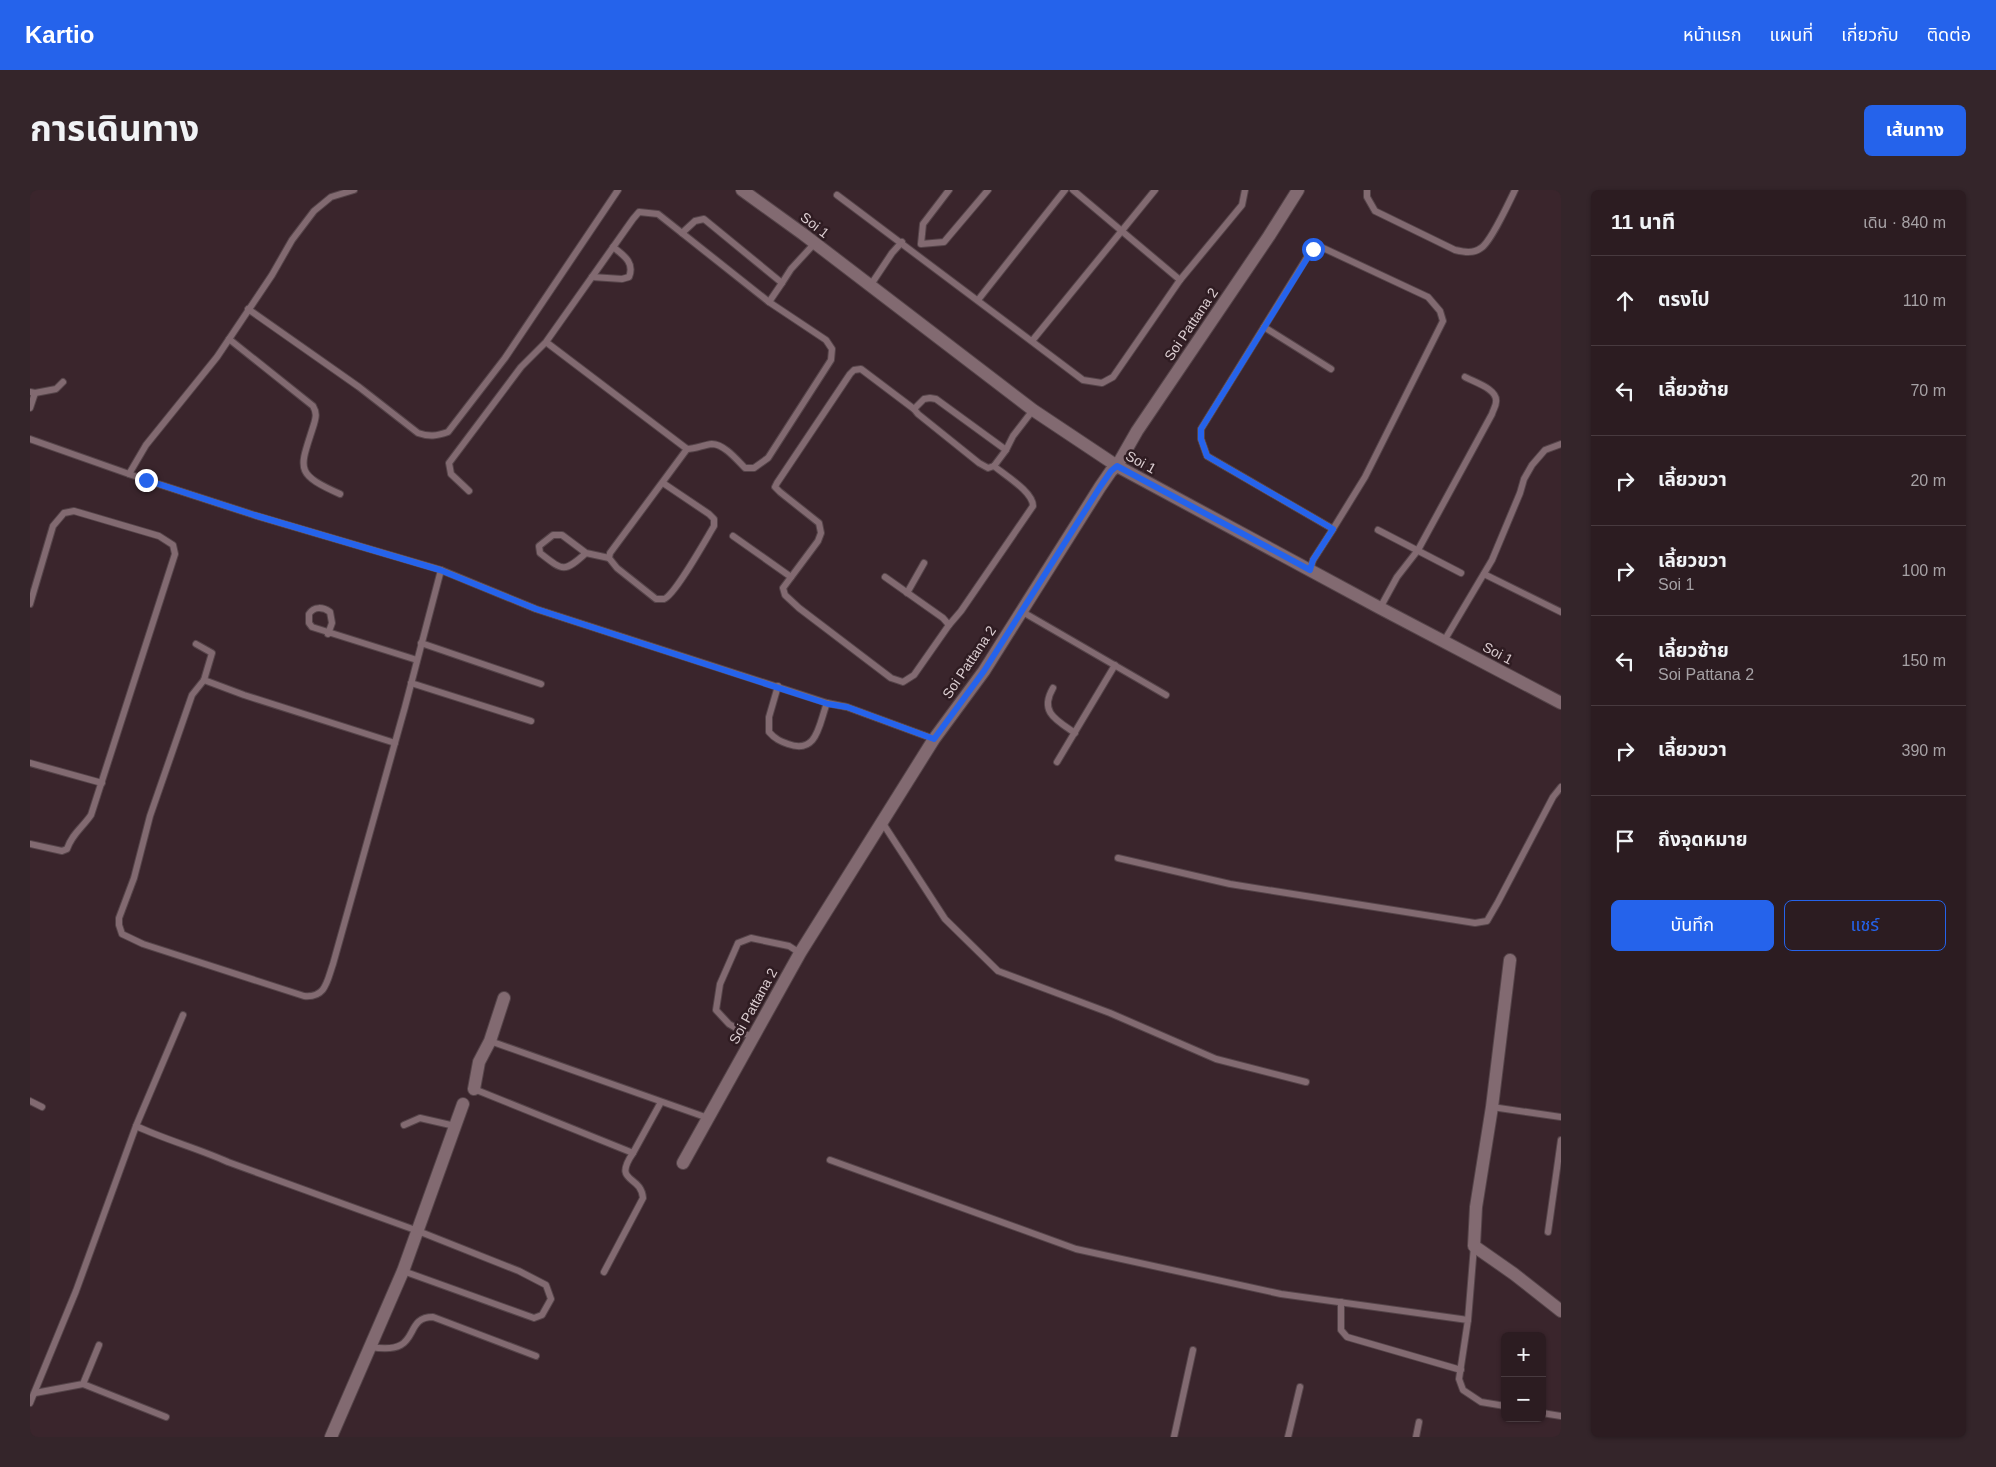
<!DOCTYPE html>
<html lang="th">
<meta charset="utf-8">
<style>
body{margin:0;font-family:Arial,"Noto Sans Thai",sans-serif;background:#34252a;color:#f1f3f6}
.controls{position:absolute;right:15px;bottom:15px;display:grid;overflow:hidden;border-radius:8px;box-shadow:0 1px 4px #0004}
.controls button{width:45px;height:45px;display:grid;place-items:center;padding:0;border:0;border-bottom:1px solid #483a3f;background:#2c1c21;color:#f1f3f6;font:25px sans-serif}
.stop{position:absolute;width:15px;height:15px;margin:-11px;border:4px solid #2563eb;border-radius:50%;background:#fff}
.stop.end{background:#2563eb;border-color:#fff;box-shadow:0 1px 5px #0008}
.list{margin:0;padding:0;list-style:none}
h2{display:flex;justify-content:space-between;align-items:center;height:65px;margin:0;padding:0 20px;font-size:21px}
h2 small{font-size:16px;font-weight:400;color:#a6a1a5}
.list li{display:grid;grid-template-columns:32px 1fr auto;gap:15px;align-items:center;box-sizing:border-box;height:90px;padding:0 20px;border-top:1px solid #483a3f}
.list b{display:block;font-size:19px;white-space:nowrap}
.list p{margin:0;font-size:16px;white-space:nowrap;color:#a6a1a5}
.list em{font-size:16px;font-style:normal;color:#a6a1a5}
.actions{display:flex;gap:10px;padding:15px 20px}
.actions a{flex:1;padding:11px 0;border:1px solid #2563eb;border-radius:8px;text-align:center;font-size:18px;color:#2563eb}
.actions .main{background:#2563eb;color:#fff}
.icon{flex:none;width:28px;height:28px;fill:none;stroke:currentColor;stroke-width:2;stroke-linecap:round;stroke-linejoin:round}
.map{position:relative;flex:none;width:1531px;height:1247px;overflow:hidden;border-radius:8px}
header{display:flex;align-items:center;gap:30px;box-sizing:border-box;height:70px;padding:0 25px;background:#2563eb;color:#fff}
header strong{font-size:24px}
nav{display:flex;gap:28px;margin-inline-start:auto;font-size:18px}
.intro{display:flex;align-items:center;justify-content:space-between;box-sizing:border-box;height:120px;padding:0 30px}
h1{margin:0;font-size:35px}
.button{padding:12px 22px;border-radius:8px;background:#2563eb;color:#fff;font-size:18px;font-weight:700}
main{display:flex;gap:30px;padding:0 30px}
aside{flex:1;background:#2c1c21;border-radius:8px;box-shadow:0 1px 4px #0004}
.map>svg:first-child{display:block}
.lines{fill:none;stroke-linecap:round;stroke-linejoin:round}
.lane-casing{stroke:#554449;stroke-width:8}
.street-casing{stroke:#554449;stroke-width:14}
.lane{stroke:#826a71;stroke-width:6}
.street{stroke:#826a71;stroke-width:12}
.route{stroke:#2563eb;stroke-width:6}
.labels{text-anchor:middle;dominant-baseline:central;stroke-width:5;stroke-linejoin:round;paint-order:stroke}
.street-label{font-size:14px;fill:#dcced2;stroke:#2f1c22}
</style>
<header>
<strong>Kartio</strong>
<nav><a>หน้าแรก</a><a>แผนที่</a><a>เกี่ยวกับ</a><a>ติดต่อ</a></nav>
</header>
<div class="intro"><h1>การเดินทาง</h1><a class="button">เส้นทาง</a></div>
<main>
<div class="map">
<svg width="1531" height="1247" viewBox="0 0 1531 1247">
<rect width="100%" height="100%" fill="#3a252c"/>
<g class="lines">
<g class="lane-casing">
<g id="lane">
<path d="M919 0 893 34 891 54 914 52 958 0"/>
<path d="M1043 0 1150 90"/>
<path d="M1337 0V7L1345 21 1425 60C1434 62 1443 64 1451 58 1461 52 1479 12 1485 0"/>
<path d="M807 5 1053 190 1072 193 1083 187 1150 90 1212 15 1215 0"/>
<path d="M652 43 665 31 674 29 752 93 739 112"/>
<path d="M1291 57 1398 107 1410 121 1413 131 1335 287 1303 339 1177 266 1171 249V239L1276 69 1283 59Z"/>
<path d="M562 87 592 89 599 87C605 72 593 65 583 57"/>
<path d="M752 93 761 79 784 54"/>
<path d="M840 96 862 63 872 52"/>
<path d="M948 110 1035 0"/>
<path d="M218 119 329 197 388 243C399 247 407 246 418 242L475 168 588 0"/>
<path d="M1234 137 1301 179"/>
<path d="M199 149 283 216C287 223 286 227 284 234 270 279 263 283 310 304"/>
<path d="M1002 151 1125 0"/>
<path d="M0 202 5 203 0 218"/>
<path d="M5 203 26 199 33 192"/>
<path d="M900 208 906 209 976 260 964 276 958 278 949 273 888 224 884 219 894 209Z"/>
<path d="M884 219 831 179 824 180 820 184 747 293 745 297 750 302 789 333 791 343 788 351 753 398 755 405 769 418 861 488 873 492 884 485 919 435"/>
<path d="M0 249 116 290 224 325 411 380 506 419 797 513 817 517 904 549"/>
<path d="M976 260 983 246 1003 220"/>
<path d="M99 284 116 255 187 167 242 85 262 50 284 21 301 7 324 0"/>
<path d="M633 293 679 324 684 329V336C676 349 645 405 634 409 632 409 628 409 626 409L587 378 579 368 580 363 657 259"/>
<path d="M439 301 421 284 419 273 491 177 516 152 603 29 609 22 628 24 739 112 796 150 802 159 801 170 738 268 724 278H715C707 270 694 254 682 254 673 255 666 259 657 259L516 152"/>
<path d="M1348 340 1431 383"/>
<path d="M703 346 761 387"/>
<path d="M556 363C534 383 533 381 510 363L509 356 523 345H532L556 363 579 368"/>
<path d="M1280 380 1283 370 1303 339"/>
<path d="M1454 384 1531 422"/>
<path d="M855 387 913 428 919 435 931 421 1003 316C1003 302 976 286 964 276"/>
<path d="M877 403 894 373"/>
<path d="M0 414 23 336 34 323 44 321 129 346 143 355 145 364 61 625C52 638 42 644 37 659L32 661 0 654"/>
<path d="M1350 418 1367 387 1388 360 1462 224C1463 220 1466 216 1466 212 1468 199 1444 192 1435 187"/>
<path d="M991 421 1136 505"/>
<path d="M298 444 302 433 300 422C293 417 284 416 279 424V433L282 437 387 470"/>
<path d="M1414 451 1462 370 1490 303 1494 289 1502 275 1515 260 1531 254"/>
<path d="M391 453 511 494"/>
<path d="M166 454 182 463 174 490 214 505 365 553"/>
<path d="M174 490 162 505 120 626 104 688 89 728V735L92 744 113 754 274 806C296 808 297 791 303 774L375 517 411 380"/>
<path d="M381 493 501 531"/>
<path d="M748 496 739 527V542C745 549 750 551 758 554 788 565 789 533 797 513"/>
<path d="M1023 498C1009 522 1026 530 1045 543"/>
<path d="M1027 572 1085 475"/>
<path d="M0 573 72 593"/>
<path d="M852 632 915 729 968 781 1080 823 1186 869 1276 892"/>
<path d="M1088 668 1200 694 1445 733 1457 731 1468 712 1523 607 1531 597"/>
<path d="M721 847 699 834 686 820 690 794 708 753 721 748 759 756 770 763"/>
<path d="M460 851 678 928"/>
<path d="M444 899 603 963 631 912"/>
<path d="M0 911 12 917"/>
<path d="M1462 917 1531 927"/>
<path d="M374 935 390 928 425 936"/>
<path d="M106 936 153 825"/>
<path d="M800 970 1046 1059 1251 1104 1438 1130 1429 1189 1433 1200 1451 1212 1475 1216"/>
<path d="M1518 1042 1531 950"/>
<path d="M574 1082 613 1008C611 984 582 994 603 963"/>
<path d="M1311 1112V1140L1317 1147 1431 1180"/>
<path d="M1438 1130 1444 1056"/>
<path d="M341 1157C394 1166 371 1127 403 1127L506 1166"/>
<path d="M53 1194 136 1227"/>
<path d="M5 1203 53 1194 69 1155"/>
<path d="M0 1213 46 1101 106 936C136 950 167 958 198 972L388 1041 489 1081 516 1095 521 1109 512 1125 504 1128 373 1081"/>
<path d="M1512 1223 1531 1226"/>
<path d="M1144 1247 1163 1160"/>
<path d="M1258 1247 1270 1197"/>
<path d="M1386 1247 1389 1232"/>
</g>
</g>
<g class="street-casing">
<g id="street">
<path d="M712 0 773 44 1003 220 1087 276 1350 418 1531 513"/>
<path d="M1480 770 1462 917 1446 1017 1444 1056 1484 1084 1531 1121"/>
<path d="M444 899 449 872 460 851 474 808"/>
<path d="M653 973 770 763 904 549 954 481 1070 297 1081 281 1087 276 1107 241 1239 46 1268 0"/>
<path d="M301 1247 373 1081 433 914"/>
</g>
</g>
<use href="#lane" class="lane"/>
<use href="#street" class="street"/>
</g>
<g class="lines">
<path class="route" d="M116 290 224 325 410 380 506 419 798 514 817 517 904 549 954 481 1070 297 1081 281 1087 276 1280 380 1283 370 1303 339 1177 266 1171 249V239L1283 59"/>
</g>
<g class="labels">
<g class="street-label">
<text transform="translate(785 35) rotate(38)">Soi 1</text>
<text transform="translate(1161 134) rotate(-56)">Soi Pattana 2</text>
<text transform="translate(1111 272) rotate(29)">Soi 1</text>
<text transform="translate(1468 463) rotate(28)">Soi 1</text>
<text transform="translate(939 472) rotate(-56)">Soi Pattana 2</text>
<text transform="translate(723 816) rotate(-61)">Soi Pattana 2</text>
</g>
</g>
</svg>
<div class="controls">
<button>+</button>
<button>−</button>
</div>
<div class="stop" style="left:1283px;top:59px"></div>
<div class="stop end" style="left:116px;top:290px"></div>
</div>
<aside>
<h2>11 นาที<small>เดิน · 840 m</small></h2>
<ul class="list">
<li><svg class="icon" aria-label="ahead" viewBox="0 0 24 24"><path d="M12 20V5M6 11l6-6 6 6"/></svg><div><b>ตรงไป</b></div><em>110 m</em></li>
<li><svg class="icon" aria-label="left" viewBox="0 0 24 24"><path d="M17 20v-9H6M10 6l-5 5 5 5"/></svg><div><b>เลี้ยวซ้าย</b></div><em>70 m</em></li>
<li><svg class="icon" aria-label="right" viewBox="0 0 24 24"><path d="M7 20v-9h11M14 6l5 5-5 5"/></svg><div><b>เลี้ยวขวา</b></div><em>20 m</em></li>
<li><svg class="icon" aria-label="right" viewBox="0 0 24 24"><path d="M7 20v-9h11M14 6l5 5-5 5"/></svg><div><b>เลี้ยวขวา</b><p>Soi 1</p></div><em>100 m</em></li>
<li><svg class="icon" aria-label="left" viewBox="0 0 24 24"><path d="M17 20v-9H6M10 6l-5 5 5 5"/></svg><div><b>เลี้ยวซ้าย</b><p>Soi Pattana 2</p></div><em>150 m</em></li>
<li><svg class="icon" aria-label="right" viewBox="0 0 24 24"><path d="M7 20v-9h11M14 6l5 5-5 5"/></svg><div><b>เลี้ยวขวา</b></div><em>390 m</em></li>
<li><svg class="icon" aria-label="arrive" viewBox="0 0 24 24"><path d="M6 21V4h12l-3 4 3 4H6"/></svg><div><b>ถึงจุดหมาย</b></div></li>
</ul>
<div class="actions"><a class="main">บันทึก</a><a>แชร์</a></div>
</aside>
</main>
